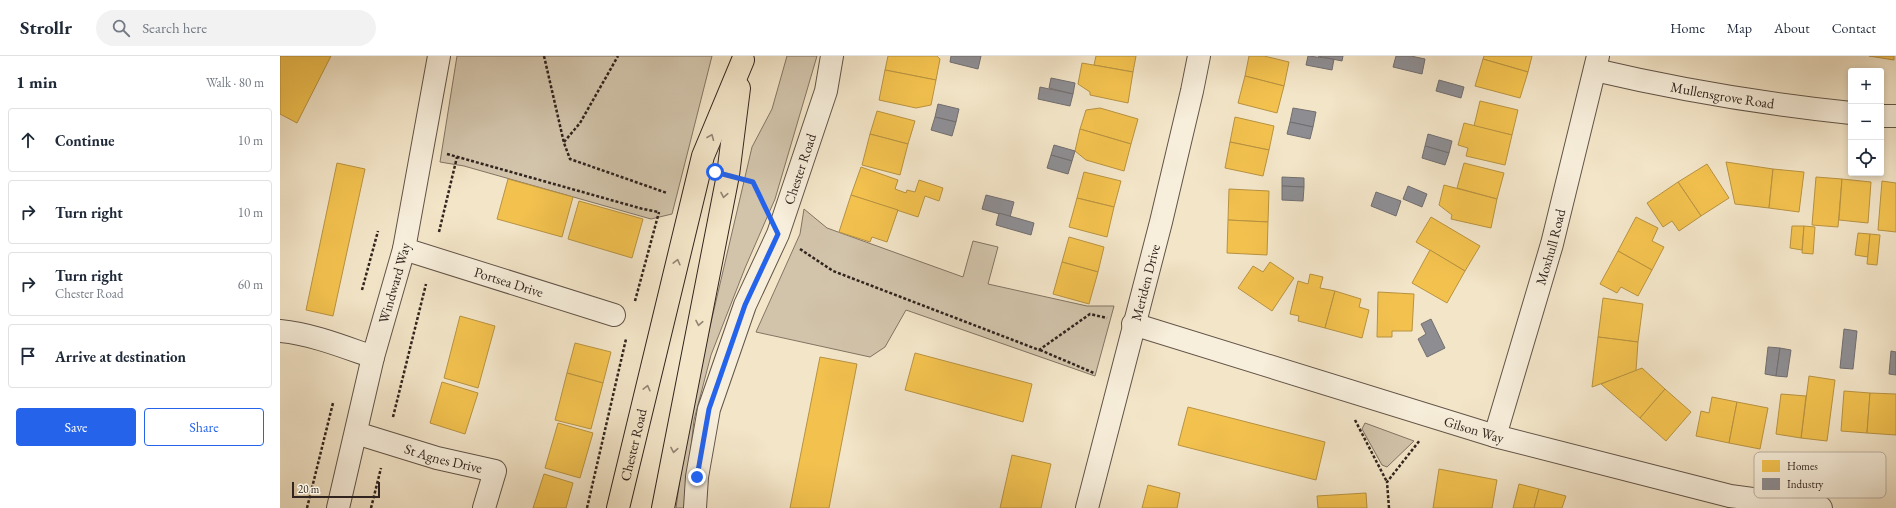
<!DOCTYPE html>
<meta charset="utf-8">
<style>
body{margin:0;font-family:"EB Garamond",serif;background:#f2f2f3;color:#1f2937}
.controls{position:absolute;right:12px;top:12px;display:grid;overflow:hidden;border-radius:4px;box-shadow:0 2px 6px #0003}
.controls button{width:36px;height:36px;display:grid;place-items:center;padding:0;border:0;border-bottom:1px solid #e0e1e3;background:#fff;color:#1f2937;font:20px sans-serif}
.scale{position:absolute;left:12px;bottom:10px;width:88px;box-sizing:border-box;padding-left:4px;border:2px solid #31241e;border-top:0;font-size:11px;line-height:14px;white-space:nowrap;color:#31241e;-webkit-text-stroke:3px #f7eedb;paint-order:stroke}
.stop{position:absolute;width:12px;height:12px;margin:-9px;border:3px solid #2563eb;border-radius:50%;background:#fff}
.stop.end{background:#2563eb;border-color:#fff;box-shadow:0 1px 4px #0008}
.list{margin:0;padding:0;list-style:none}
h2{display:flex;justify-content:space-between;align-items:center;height:52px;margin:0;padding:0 16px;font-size:17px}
h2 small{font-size:13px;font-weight:400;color:#747a83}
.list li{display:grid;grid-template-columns:26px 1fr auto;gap:12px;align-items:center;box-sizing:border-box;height:64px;margin:0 8px 8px;padding:0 8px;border:1px solid #e0e1e3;border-radius:4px}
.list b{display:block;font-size:15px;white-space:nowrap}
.list p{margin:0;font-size:13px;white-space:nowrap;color:#747a83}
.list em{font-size:13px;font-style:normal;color:#747a83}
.actions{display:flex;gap:8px;padding:12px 16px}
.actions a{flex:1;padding:9px 0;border:1px solid #2563eb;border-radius:4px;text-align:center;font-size:14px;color:#2563eb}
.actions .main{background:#2563eb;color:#fff}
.icon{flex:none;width:22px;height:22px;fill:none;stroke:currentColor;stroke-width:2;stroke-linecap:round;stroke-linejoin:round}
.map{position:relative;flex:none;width:1616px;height:452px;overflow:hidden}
header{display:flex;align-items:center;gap:24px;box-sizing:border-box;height:56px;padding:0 20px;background:#fff;border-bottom:1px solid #e0e1e3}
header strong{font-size:19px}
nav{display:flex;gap:22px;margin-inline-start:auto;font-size:14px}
.search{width:280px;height:36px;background:#f2f2f3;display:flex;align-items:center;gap:10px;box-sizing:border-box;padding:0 14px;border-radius:22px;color:#747a83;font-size:15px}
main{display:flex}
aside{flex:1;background:#fff}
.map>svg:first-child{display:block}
.green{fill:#d2c4ab;stroke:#827464}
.homes{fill:#f2c14e;stroke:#b89240}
.industry{fill:#8d8d92;stroke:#716e6f}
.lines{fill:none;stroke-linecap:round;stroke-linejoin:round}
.minor-casing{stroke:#625448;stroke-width:24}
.major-casing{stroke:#31241e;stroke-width:24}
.path{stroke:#31241e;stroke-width:2.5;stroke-dasharray:3 2;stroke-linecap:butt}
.minor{stroke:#f7eedb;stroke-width:22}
.major{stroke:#f3e5c8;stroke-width:22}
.oneway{stroke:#928473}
.route{stroke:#2563eb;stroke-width:5}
.labels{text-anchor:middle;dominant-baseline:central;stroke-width:4;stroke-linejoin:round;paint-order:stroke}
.street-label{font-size:14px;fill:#31241e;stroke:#f7eedb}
.key{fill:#f7eedb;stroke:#bcb1a2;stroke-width:1}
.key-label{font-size:11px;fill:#31241e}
</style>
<header>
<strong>Strollr</strong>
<div class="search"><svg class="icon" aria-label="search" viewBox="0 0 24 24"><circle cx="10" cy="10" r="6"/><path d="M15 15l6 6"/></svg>Search here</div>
<nav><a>Home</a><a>Map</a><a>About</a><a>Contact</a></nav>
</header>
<main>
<aside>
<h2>1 min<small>Walk · 80 m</small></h2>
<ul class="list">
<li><svg class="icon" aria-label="ahead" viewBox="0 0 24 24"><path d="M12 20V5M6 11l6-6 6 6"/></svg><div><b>Continue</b></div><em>10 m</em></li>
<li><svg class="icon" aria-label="right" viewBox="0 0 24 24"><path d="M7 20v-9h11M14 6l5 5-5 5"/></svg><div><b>Turn right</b></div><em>10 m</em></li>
<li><svg class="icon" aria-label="right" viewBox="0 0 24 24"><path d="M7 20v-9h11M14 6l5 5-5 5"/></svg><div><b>Turn right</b><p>Chester Road</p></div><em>60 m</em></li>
<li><svg class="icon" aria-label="arrive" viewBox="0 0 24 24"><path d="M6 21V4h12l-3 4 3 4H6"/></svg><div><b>Arrive at destination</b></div></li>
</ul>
<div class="actions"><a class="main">Save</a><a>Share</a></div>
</aside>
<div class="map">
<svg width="1616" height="452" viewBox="0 0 1616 452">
<rect width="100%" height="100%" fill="#f3e5c8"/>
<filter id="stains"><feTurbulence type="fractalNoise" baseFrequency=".005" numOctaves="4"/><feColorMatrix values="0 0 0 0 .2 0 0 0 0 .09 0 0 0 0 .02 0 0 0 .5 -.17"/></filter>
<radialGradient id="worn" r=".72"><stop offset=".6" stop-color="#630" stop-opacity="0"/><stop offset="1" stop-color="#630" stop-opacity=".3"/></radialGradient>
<g class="green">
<path d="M177 0H432L392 158 371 163 184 110 160 106Z"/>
<path d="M507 0H537L495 143 465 212 431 299 414 364 404 452H396L408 365 472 91 492 53Z"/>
<path d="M524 153 547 172 683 221 693 185 718 191 708 228 807 250H834L815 320 626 254 605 291 590 301 476 276 520 178Z"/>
<path d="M1085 367 1134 385 1107 411 1102 409 1082 373Z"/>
</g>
<g class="homes">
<path d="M0 0H51L17 67 0 58Z"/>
<path d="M608 0H657L660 3 656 24 605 14Z"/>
<path d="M816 0H856L853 16 814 9Z"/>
<path d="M969 0H984L1009 6 1004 30 965 20Z"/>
<path d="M1204 0H1252L1248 16 1203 3Z"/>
<path d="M1589 0H1614V4Z"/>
<path d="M1203 3 1248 16 1240 42 1195 30Z"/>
<path d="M802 7 853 16 848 47 810 39V36L798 28Z"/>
<path d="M605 14 656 24 651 49 636 52 599 44Z"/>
<path d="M965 20 1004 30 997 57 958 47Z"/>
<path d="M1200 45 1238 54 1232 79 1194 70Z"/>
<path d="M820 52 858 63 851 88 800 73 806 54Z"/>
<path d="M597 55 635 65 628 88 590 78Z"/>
<path d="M955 61 994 70 989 94 950 86Z"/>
<path d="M1184 67 1232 79 1225 109 1186 100 1188 92 1178 89Z"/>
<path d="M800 73 851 88 844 115 806 104 795 95Z"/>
<path d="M590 78 628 88 620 119 582 109Z"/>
<path d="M950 86 989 94 983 120 945 112Z"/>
<path d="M1446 106 1493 113 1489 152 1455 148Z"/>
<path d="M57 107 85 113 53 260 26 254Z"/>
<path d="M1184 107 1224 117 1217 143 1177 132Z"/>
<path d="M1427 108 1449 142 1421 160 1398 126Z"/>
<path d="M581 111 618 124 615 133 626 137 627 134 635 136 639 124 663 132 659 145 645 140 638 161 571 139Z"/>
<path d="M1493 113 1524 116 1519 156 1489 152Z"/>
<path d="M804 116 841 125 834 151 797 142Z"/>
<path d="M1536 121 1562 123 1558 171 1532 169Z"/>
<path d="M228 123 293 141 282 181 217 163Z"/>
<path d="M1562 123 1591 126 1588 167 1559 164Z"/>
<path d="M1602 125 1616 127V176L1598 174Z"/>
<path d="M1398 126 1421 160 1399 175 1392 165 1383 171 1367 147Z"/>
<path d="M1164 129 1217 143 1211 172 1171 163 1172 159 1159 149Z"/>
<path d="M949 133 989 135 988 166 948 164Z"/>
<path d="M571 139 618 154 607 186 592 181 590 186 559 176Z"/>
<path d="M797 142 834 151 827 181 789 171Z"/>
<path d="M299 145 363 163 352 202 288 183Z"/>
<path d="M1151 161 1200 190 1185 215 1136 186Z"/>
<path d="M1356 161 1378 172 1372 185 1384 191 1372 214 1338 195Z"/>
<path d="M948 164 988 166 987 199 947 197Z"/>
<path d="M1512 170H1524L1522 194 1510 192Z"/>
<path d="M1524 170 1535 171 1533 198 1522 197Z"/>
<path d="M1578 177 1590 178 1588 201 1575 199Z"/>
<path d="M1590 178 1600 179 1597 209 1587 208Z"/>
<path d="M789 181 824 191 818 216 782 206Z"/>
<path d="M1150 194 1185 215 1167 247 1132 227Z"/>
<path d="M1338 195 1372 214 1358 240 1341 231 1337 237 1320 228Z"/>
<path d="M782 206 818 216 809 248 773 238Z"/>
<path d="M990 206 1014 222 992 255 958 232 973 210 983 216Z"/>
<path d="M1030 218 1043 221 1040 232 1055 235 1045 272 1018 265 1019 260 1010 258 1018 225 1028 228Z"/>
<path d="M1055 235 1081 243 1079 251 1089 254 1082 282 1045 272Z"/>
<path d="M1098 236 1134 238 1132 275H1112V281H1097Z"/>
<path d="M1323 242 1363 248 1358 286 1318 281Z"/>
<path d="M180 260 215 270 198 332 164 322Z"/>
<path d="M1318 281 1358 286 1356 315 1312 331Z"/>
<path d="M295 287 331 296 323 327 287 317Z"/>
<path d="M635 297 752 328 743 366 625 334Z"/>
<path d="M540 301 577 308 549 452H510Z"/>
<path d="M1362 312 1385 333 1360 362 1321 328Z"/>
<path d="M287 317 323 327 311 373 275 364Z"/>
<path d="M1529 320 1555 324 1547 385 1521 382Z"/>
<path d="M162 326 198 337 185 378 150 367Z"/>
<path d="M1385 333 1411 356 1386 385 1360 362Z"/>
<path d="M1564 335 1590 337 1587 377 1561 375Z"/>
<path d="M1590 337 1616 338V379L1587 377Z"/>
<path d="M1501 338 1526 340 1521 382 1496 378Z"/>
<path d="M1432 341 1457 346 1449 387 1416 380 1421 355 1429 357Z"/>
<path d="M1457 346 1488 352 1480 393 1449 387Z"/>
<path d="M908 351 1045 386 1036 424 898 389Z"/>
<path d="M278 367 313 377 300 422 265 412Z"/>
<path d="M732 399 771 408 761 452H720Z"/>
<path d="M1159 413 1217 424 1212 452H1153Z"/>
<path d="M264 418 293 427 286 452H253Z"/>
<path d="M1239 428 1259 433 1254 452H1233Z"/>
<path d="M868 429 900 437 897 452H862Z"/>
<path d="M1259 433 1286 440 1282 452H1254Z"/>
<path d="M1086 437 1087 452H1038L1037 440Z"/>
</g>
<g class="industry">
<path d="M671 0H701L698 13 670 6Z"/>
<path d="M1028 0 1054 3 1052 14 1026 9Z"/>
<path d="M1038 0H1063L1062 5Z"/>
<path d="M1116 0H1131L1145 3 1142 18 1113 11Z"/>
<path d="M771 22 795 27 793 38 769 32Z"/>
<path d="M1159 24 1184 31 1181 42 1156 35Z"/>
<path d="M760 31 793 38 790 50 758 43Z"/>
<path d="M658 48 679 53 676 66 655 61Z"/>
<path d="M1013 52 1036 56 1033 71 1010 66Z"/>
<path d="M655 61 676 66 672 80 651 74Z"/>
<path d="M1010 66 1033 71 1030 83 1007 78Z"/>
<path d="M1148 78 1172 85 1169 97 1145 90Z"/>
<path d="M774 89 795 95 792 105 771 99Z"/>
<path d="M1145 90 1169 97 1165 109 1142 102Z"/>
<path d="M771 99 792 105 788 118 767 112Z"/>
<path d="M1002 121 1024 122V131L1002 130Z"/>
<path d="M1002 130 1024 131 1023 145 1002 144Z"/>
<path d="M1128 130 1147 138 1142 151 1123 143Z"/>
<path d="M1096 136 1121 145 1116 160 1091 150Z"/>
<path d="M706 139 734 146 730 161 702 153Z"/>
<path d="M719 157 754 167 751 179 716 169Z"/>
<path d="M1151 263 1165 292 1147 301 1138 283 1146 278 1141 268Z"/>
<path d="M1564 273 1577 275 1573 313 1560 312Z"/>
<path d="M1488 291 1500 292 1496 320 1485 318Z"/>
<path d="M1500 292 1511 294 1507 321 1496 320Z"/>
<path d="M1611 295 1616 296V319L1609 318Z"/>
</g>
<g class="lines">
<g class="minor-casing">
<g id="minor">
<path id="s1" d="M1315 14C1400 34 1484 48 1571 57"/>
<path d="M1601 60H1616"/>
<path id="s2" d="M124 193 334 259"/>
<path id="s3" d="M853 268 1215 380 1450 440 1541 452"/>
<path d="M0 275C32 278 64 291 93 301"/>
<path id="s4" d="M76 377 157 402 215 415 204 452"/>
<path id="s5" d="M1215 380 1272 188 1318 0"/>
<path id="s6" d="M58 452 93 301 124 193 159 0"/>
<path id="s7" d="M415 452 417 421 429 353 465 249 498 178 546 35 552 0"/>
<path id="s8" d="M807 452 881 166 912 35 919 0"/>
</g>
</g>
<g class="major-casing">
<g id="major">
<path id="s9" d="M338 452 423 100 463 4"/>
<path d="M383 452 448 119 459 32"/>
</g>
</g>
<g class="path">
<path d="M264 0 284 87 290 103 387 137"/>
<path d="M284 86 300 67 338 0"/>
<path d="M167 98 363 153 379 156"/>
<path d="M474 128 481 143"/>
<path d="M159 176 177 101"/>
<path d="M520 193 553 215 759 294 810 258 827 262"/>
<path d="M82 234 98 175"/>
<path d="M355 245 379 156"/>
<path d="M760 294 814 317"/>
<path d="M113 361 146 228"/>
<path d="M1075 364 1107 426"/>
<path d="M27 452 53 347"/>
<path d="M91 452 101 412"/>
<path d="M307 452 346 283"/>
<path d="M1109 452 1107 426 1140 384"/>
</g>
<use href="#minor" class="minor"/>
<use href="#major" class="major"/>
</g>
<defs><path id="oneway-chevron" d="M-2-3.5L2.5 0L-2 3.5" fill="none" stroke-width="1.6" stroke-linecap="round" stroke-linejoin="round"/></defs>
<g class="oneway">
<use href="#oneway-chevron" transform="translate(431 81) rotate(-68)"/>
<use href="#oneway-chevron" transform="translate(444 139) rotate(101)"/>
<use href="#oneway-chevron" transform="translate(397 206) rotate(-76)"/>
<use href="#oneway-chevron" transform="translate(419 267) rotate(101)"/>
<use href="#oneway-chevron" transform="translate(367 332) rotate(-76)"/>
<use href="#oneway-chevron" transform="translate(394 394) rotate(100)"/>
</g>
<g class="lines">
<path class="route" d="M417 421 429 353 465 249 498 178 473 126 435 116"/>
</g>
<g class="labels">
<g class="street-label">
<text stroke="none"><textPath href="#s1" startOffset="130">Mullensgrove Road</textPath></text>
<text stroke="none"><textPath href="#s7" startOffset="357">Chester Road</textPath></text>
<text stroke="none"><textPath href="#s5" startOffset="197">Moxhull Road</textPath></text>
<text stroke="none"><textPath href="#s2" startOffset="110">Portsea Drive</textPath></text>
<text stroke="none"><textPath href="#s8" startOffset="233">Meriden Drive</textPath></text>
<text stroke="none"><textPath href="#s6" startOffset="232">Windward Way</textPath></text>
<text stroke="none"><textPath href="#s3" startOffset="357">Gilson Way</textPath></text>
<text stroke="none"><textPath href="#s9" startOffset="65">Chester Road</textPath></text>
<text stroke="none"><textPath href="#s4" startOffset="91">St Agnes Drive</textPath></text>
</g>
</g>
<rect x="1474" y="396" width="132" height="46" rx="6" class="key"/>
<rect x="1482" y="404" width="18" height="12" fill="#f2c14e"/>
<rect x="1482" y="422" width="18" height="12" fill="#8d8d92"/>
<g class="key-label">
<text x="1507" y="414">Homes</text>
<text x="1507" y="432">Industry</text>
</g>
<rect width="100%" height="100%" filter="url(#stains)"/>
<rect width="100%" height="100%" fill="url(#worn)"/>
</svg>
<div class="controls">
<button>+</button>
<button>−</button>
<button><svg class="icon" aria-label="locate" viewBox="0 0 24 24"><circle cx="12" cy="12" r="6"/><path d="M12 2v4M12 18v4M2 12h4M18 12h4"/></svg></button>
</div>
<div class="scale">20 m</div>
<div class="stop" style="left:435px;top:116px"></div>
<div class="stop end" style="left:417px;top:421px"></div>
</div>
</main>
